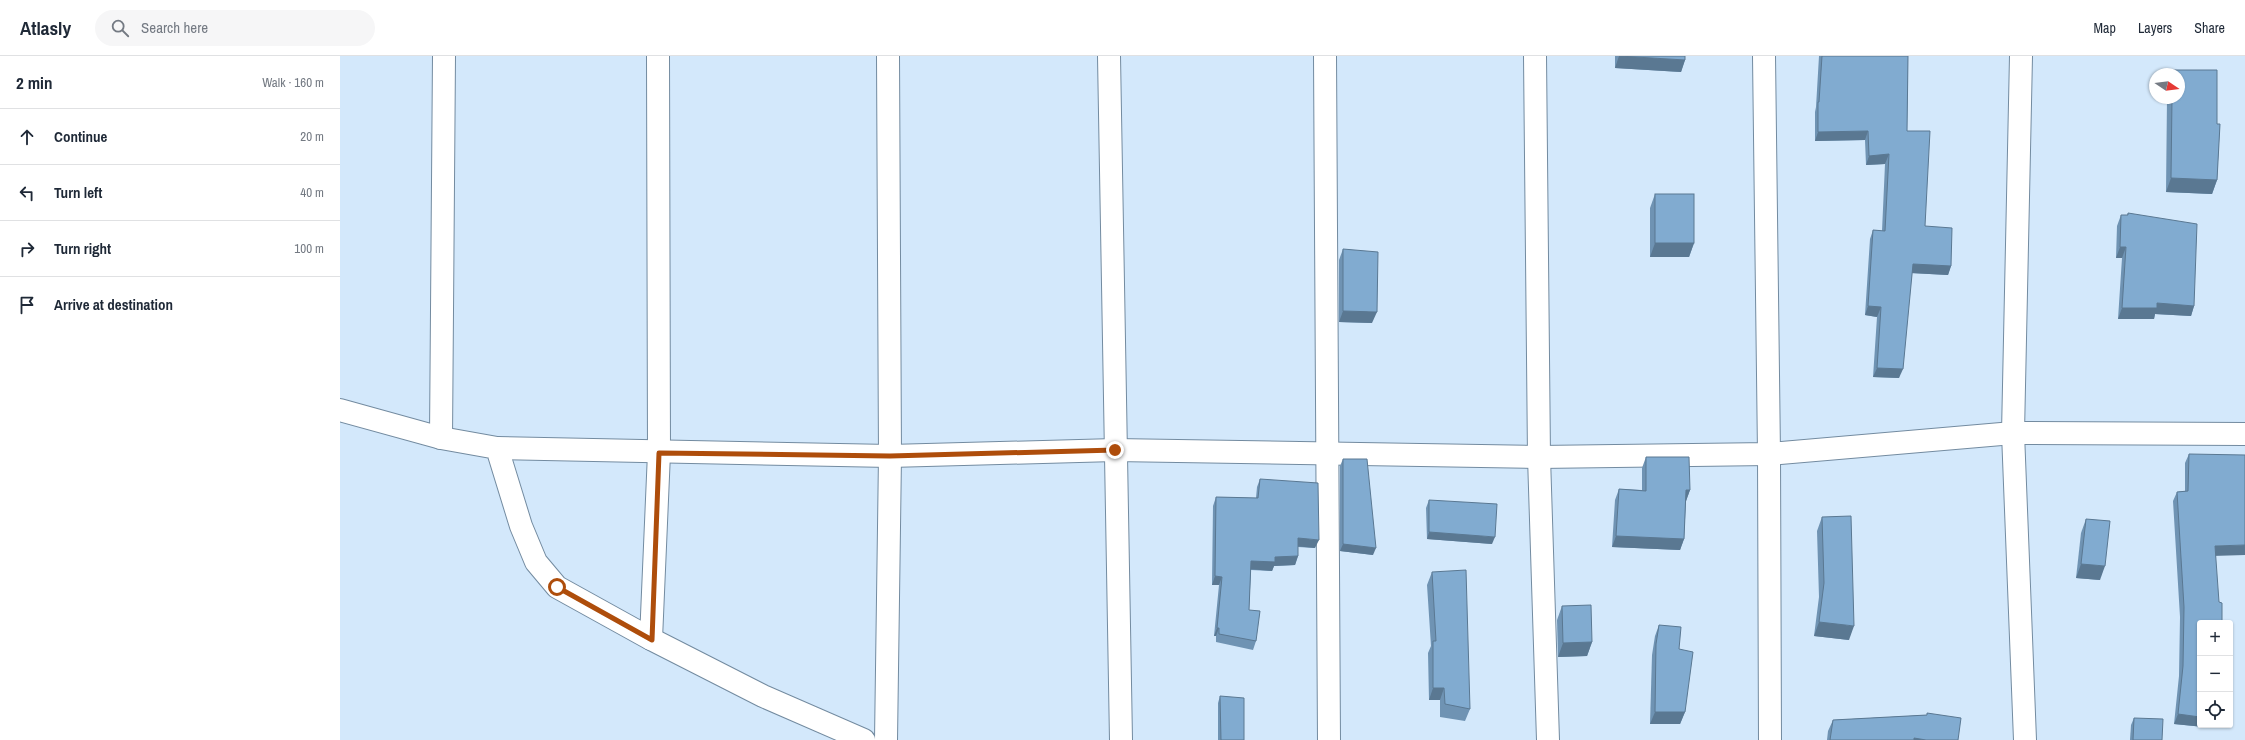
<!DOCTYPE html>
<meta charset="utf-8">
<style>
body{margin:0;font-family:"Archivo Narrow",sans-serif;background:#f6f6f7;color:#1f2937}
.controls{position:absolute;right:12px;bottom:12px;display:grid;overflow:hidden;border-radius:4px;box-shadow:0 1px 3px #0004}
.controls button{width:36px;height:36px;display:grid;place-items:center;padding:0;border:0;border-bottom:1px solid #e0e1e3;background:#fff;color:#1f2937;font:20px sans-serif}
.compass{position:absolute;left:1809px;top:12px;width:36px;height:36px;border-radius:50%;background:#fff;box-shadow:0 1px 3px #0004;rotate:103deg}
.stop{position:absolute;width:12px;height:12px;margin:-9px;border:3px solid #ae4d0b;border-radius:50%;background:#fff}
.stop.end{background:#ae4d0b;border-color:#fff;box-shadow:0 1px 4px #0008}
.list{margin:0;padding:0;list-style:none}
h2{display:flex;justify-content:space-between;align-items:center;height:52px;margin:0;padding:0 16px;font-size:17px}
h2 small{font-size:13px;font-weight:400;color:#747a83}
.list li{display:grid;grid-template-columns:26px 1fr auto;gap:12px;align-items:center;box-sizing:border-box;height:56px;padding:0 16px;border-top:1px solid #e0e1e3}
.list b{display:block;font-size:15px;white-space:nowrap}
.list em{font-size:13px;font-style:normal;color:#747a83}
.icon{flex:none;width:22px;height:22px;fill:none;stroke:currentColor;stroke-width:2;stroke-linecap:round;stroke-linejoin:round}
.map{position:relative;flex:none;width:1905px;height:684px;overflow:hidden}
header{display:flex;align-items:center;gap:24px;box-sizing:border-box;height:56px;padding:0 20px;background:#fff;border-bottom:1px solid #e0e1e3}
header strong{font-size:19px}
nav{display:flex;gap:22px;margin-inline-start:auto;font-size:14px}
.search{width:280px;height:36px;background:#f6f6f7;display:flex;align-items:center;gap:10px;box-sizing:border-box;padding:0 14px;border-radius:22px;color:#747a83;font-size:15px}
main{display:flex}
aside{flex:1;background:#fff}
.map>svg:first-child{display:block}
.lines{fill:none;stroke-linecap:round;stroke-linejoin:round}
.street-casing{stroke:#738ba0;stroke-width:24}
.street{stroke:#fff;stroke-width:22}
.wall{fill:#6f93b3}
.shaded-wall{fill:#5a7892}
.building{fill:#81abd0;stroke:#5a7892}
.route{stroke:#ae4d0b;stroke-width:5}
</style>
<header>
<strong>Atlasly</strong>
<div class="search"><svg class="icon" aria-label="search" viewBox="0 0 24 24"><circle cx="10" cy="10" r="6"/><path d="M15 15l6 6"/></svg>Search here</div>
<nav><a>Map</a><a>Layers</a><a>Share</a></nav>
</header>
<main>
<aside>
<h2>2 min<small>Walk · 160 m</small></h2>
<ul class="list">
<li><svg class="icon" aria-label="ahead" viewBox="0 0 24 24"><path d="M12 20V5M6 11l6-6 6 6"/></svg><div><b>Continue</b></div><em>20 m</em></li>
<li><svg class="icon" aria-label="left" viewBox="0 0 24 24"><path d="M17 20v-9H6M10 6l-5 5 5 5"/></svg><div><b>Turn left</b></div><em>40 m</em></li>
<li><svg class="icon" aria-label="right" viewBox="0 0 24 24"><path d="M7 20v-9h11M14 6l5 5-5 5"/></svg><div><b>Turn right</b></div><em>100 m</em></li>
<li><svg class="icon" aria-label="arrive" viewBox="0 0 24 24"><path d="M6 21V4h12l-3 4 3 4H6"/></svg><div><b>Arrive at destination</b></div></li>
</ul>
</aside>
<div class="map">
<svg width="1905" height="684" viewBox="0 0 1905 684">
<rect width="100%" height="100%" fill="#d3e8fb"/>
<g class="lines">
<g class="street-casing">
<g id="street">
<path d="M769 0 781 684"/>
<path d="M985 0 989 684"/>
<path d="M1195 0 1199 401 1208 684"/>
<path d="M1424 0 1429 398 1430 684"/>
<path d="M1681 0 1673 377 1685 684"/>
<path d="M0 354 101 382 157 392 181 470 196 506 217 531 311 583 423 640 524 684"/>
<path d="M101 382 104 0"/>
<path d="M157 392 550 400 775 394 1199 401 1429 398 1673 377 1905 378"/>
<path d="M311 583 319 397 318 0"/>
<path d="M546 684 550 400 548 0"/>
</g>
</g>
<use href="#street" class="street"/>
</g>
<g class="wall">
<path d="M1275 0H1345V4L1341 16 1275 12Z"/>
<path d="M1479 0H1568L1567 75 1585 170 1611 210 1608 219 1572 217 1559 322 1533 321 1537 261 1525 259 1530 183 1533 174 1542 175 1545 108 1526 109 1525 84 1475 85V56L1476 51Z"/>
<path d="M1833 14H1877V68H1880L1877 124 1872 138 1826 136 1827 42H1839V18H1831Z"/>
<path d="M1315 138 1354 187 1349 201H1310V152Z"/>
<path d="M1788 157 1854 250 1851 260 1815 258 1814 263H1778L1782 202H1776L1777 170 1781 159H1787Z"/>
<path d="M1003 193 1032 267 999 266V204Z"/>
<path d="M1849 398 1876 500 1860 567V669H1875L1874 672 1834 668 1839 620 1840 561 1833 445 1837 436 1845 435V407Z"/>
<path d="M1306 401 1350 434 1346 445 1344 483 1340 494 1272 491 1275 444 1279 433 1302 434V412Z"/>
<path d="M1003 403 1033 499 1000 495V410Z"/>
<path d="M920 423 975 492 958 491V500L955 509 934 510 932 515 911 514 909 554 916 585 913 594 876 586V580H874L879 529H872L873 450 876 441 916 442 917 431Z"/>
<path d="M1089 444 1152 488 1087 483 1086 452Z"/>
<path d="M1482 461 1509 584 1474 580 1479 541 1477 475Z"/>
<path d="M1746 463 1760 524 1736 522 1741 477Z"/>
<path d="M1092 516 1130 653 1125 665 1100 661V644H1089L1088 597 1091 590 1087 529Z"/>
<path d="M1222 550 1252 586 1247 600 1218 601 1217 564Z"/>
<path d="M1319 569 1339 593 1345 656 1340 668H1310L1312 599 1315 580Z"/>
<path d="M880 640 904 684H878V647Z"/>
<path d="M1587 657 1618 684H1487L1488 675 1493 664 1587 659Z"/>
<path d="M1794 662 1822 684H1790L1791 669Z"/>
</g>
<g class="shaded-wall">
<path d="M1279 0 1345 4 1341 16 1275 12Z"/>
<path d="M1528 75 1525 84 1475 85 1478 76Z"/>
<path d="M1549 98 1545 108 1526 109 1529 100Z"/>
<path d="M1831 122 1877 124 1872 138 1826 136Z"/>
<path d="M1315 187H1354L1349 201H1310Z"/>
<path d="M1780 191H1786L1782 202H1776Z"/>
<path d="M1573 208 1611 210 1608 219 1570 217Z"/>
<path d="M1817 247 1854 250 1851 260 1815 258 1814 263H1778L1782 252Z"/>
<path d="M1528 250 1541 251 1537 261 1525 259Z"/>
<path d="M1003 255 1037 256 1032 267 999 266Z"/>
<path d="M1537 312 1563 313 1559 322 1533 321Z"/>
<path d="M1346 434H1350L1346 445H1342Z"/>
<path d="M1089 476 1155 481 1152 488 1087 483Z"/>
<path d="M1276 480 1344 483 1340 494 1272 491Z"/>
<path d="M958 482 979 484 975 492 954 490Z"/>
<path d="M1003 488 1036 492 1033 499 1000 495Z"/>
<path d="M1905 489V499L1872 500 1875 490Z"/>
<path d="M958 500 955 509 934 510 932 515 908 513 911 505 935 501Z"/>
<path d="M1741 508 1765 510 1760 524 1736 522Z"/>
<path d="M875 520 882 521 879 529H872Z"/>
<path d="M1479 566 1514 570 1509 584 1474 580Z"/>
<path d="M877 572H879L876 580H874Z"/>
<path d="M1252 586 1247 600 1218 601 1223 587Z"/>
<path d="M1093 632H1104L1100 644H1089Z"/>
<path d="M1315 656H1345L1340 668H1310Z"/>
<path d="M1838 658 1860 661V669H1875L1874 672 1834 668Z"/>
<path d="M1574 682 1586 684H1573Z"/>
</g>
<g class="building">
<path d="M1279 0H1345V4Z"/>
<path d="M1482 0H1568L1567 75H1590L1585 170 1612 172 1611 210 1573 208 1563 313 1537 312 1541 251 1528 250 1533 174 1545 175 1549 98 1529 100 1528 75 1478 76V46H1479Z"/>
<path d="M1833 14H1877V68H1880L1877 124 1831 122 1832 42H1839V18H1832Z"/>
<rect x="1315" y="138" width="39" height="49"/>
<path d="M1788 157 1857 168 1854 250 1817 247V252H1782L1786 191H1780L1781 159H1788Z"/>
<path d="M1003 193 1038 196 1037 256 1003 255Z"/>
<path d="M1849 398 1905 399V489L1875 490 1879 546 1882 547V567H1860V661L1838 658 1843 610 1844 551 1837 436 1848 435Z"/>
<path d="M1306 401H1349L1350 434H1346L1344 483 1276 480 1279 433 1306 435Z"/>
<path d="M1003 403H1027L1036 492 1003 488Z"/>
<path d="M920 423 978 427 979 484 958 482V500L935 501V506L911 505 909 554 920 555 916 585 879 578V572H877L882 521 875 520 876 441 918 442Z"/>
<path d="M1089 444 1157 448 1155 481 1089 476Z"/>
<path d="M1511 460 1514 570 1479 566 1484 527 1482 461Z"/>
<path d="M1746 463 1770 465 1765 510 1741 508Z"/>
<path d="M1126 514 1130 653 1105 648 1104 632H1093V585H1096L1092 516Z"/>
<path d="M1251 549 1252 586 1223 587 1222 550Z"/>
<path d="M1319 569 1341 571 1339 593 1353 596 1345 656H1315L1316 588Z"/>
<path d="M880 640 904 642V684H881Z"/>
<path d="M1587 657 1621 662 1618 684H1586L1574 682V684H1490L1493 664 1587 659Z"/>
<path d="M1794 662 1823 663 1822 684H1793Z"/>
</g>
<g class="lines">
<path class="route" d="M217 531 312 584 319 397 550 400 775 394"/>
</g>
</svg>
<div class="controls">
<button>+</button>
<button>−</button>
<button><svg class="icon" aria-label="locate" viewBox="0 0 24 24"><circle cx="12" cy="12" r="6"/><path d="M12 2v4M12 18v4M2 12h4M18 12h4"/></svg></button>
</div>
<svg class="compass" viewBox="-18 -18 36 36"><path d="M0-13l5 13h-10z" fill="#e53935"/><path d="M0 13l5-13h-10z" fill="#747a83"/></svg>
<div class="stop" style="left:217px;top:531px"></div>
<div class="stop end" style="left:775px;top:394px"></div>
</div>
</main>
